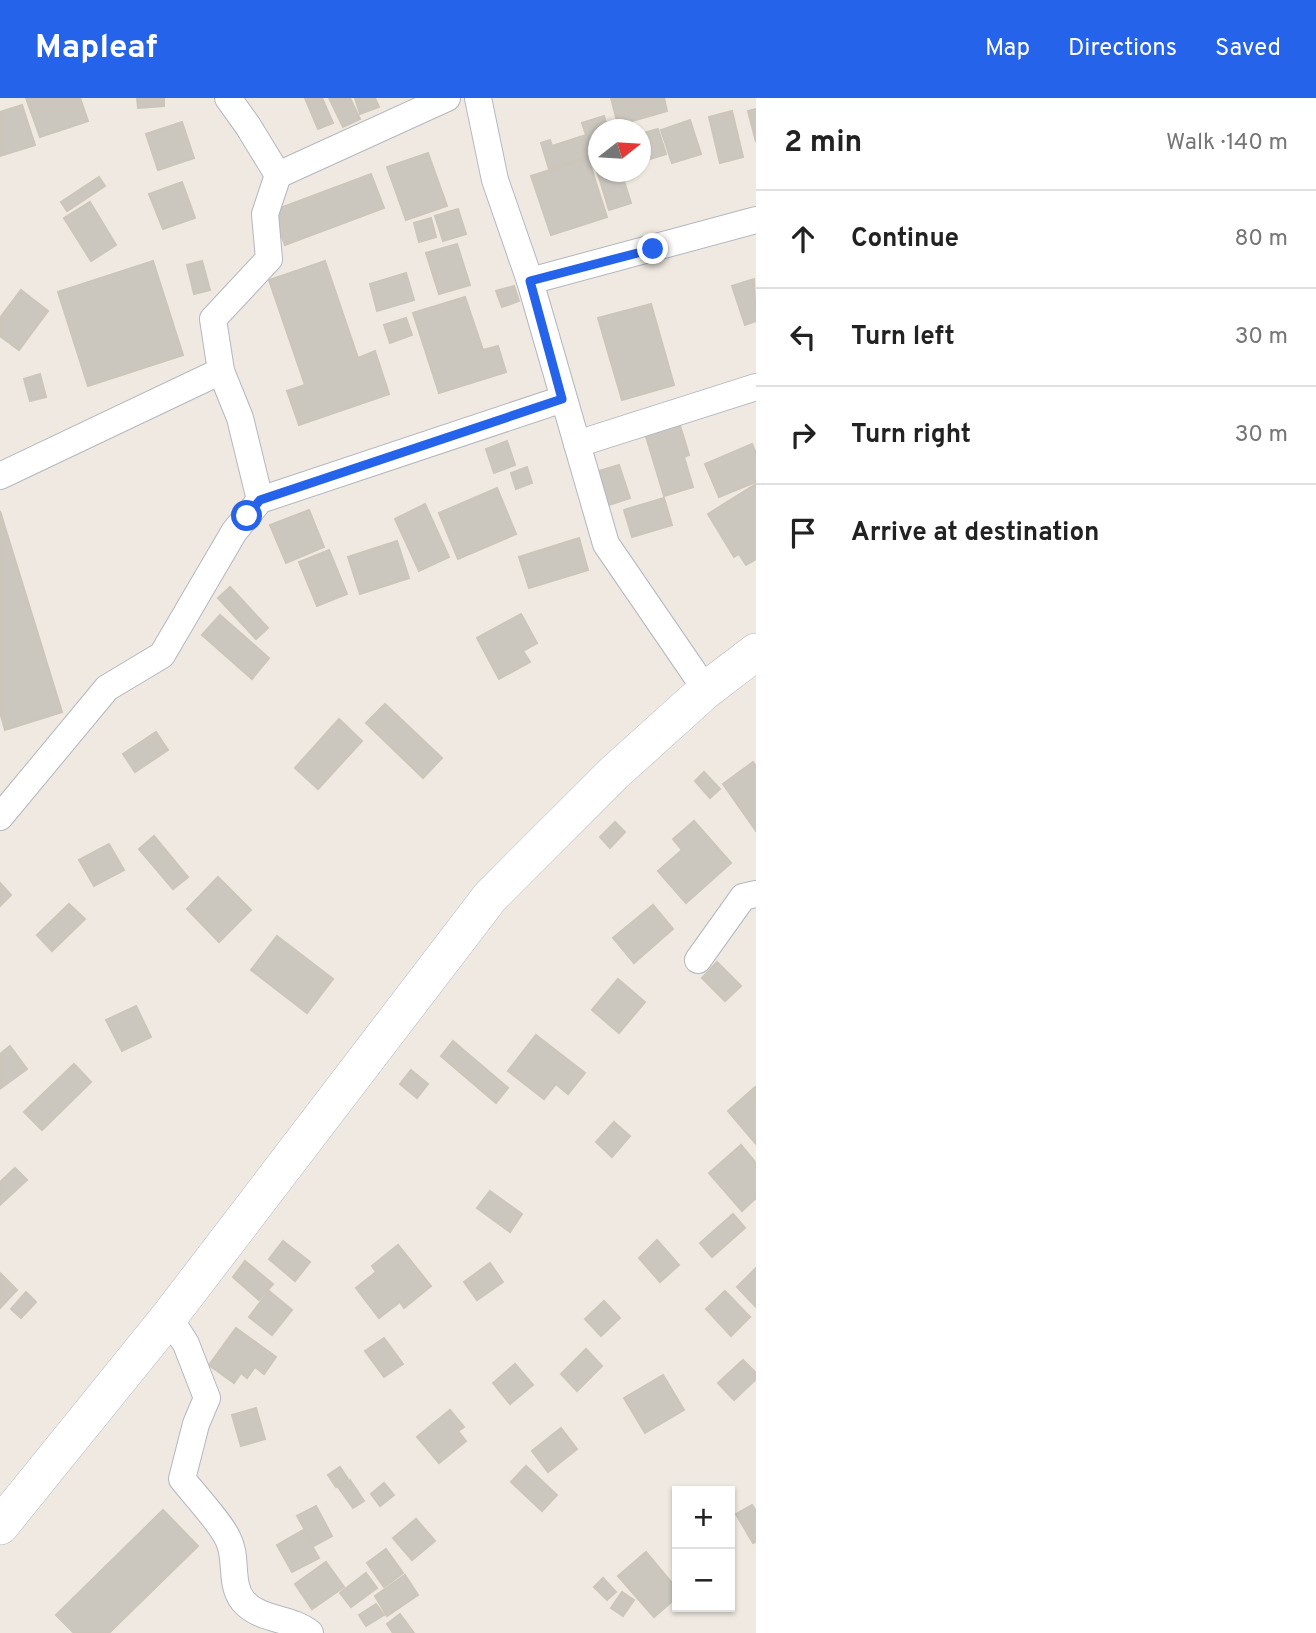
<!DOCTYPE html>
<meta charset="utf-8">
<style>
body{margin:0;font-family:Overpass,sans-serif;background:#f2f2f2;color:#222}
.controls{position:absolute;right:21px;bottom:21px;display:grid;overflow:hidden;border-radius:0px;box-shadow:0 2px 5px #0004}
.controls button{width:63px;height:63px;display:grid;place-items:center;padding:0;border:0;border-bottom:2px solid #e0e0e0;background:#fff;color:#222;font:35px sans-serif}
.compass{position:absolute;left:588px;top:21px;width:63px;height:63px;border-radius:50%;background:#fff;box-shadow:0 2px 5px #0004;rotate:73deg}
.stop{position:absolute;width:21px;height:21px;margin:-16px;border:5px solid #2563eb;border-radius:50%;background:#fff}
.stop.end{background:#2563eb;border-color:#fff;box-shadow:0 2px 7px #0008}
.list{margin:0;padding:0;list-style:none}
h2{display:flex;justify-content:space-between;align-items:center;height:91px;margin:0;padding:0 28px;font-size:30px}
h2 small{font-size:23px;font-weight:400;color:#767676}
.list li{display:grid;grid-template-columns:46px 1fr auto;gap:21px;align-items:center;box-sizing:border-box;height:98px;padding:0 28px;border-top:2px solid #e0e0e0}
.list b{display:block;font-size:26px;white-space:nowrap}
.list em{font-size:23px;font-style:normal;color:#767676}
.icon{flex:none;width:38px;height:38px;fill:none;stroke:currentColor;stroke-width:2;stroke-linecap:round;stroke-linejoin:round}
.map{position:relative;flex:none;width:756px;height:1535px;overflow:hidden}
header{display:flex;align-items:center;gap:42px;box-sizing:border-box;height:98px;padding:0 35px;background:#2563eb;color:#fff}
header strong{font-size:33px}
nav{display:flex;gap:38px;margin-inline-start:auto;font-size:24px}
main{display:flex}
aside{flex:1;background:#fff}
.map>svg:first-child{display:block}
.building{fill:#cbc7bf;stroke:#cbc5ba;stroke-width:2}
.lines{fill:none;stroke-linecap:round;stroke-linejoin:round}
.street-casing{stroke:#b4b7c1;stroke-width:28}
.secondary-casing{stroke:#b4b7c1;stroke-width:38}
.street{stroke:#fff;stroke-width:26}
.secondary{stroke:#fff;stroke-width:37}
.route{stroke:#2563eb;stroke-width:9}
</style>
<header>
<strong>Mapleaf</strong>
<nav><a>Map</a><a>Directions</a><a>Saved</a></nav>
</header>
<main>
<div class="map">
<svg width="756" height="1535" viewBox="0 0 756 1535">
<rect width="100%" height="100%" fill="#efe9e1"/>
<g class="building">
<path d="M26 0H80L88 23 40 39Z"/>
<path d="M137 0H164V8L138 10Z"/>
<path d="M305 0H322L333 25 318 31Z"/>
<path d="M329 0H350L360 21 343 29Z"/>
<path d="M355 0H375L379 9 360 16Z"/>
<path d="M611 0H664L667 13 618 27Z"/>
<path d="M22 7 35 47 0 58V14Z"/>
<path d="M756 11V44L748 13Z"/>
<path d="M732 13 743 59 720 65 709 19Z"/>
<path d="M604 18 608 32H598V74H621L631 105 609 112 592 57 549 71 541 45 550 42 552 48 586 37 582 25Z"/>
<path d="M690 22 701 56 672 65 661 32Z"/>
<path d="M182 24 194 60 158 72 146 36Z"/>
<path d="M658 31 666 56 647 62 640 36Z"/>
<path d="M428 55 447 108 406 122 387 69Z"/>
<path d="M588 60 607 119 551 137 531 78Z"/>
<path d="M371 76 384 110 285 147 272 113Z"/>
<path d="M99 79 105 88 67 113 61 104Z"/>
<path d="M182 84 195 120 163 131 149 96Z"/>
<path d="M90 104 116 147 91 163 64 120Z"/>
<path d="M458 111 466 136 443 143 435 118Z"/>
<path d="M431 120 436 139 419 144 414 125Z"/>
<path d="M457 146 470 187 439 196 426 155Z"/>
<path d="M153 163 183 257 88 288 58 194Z"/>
<path d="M202 163 210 192 194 196 187 167Z"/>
<path d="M325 163 358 260 375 253 389 296 299 327 287 293 305 287 269 182Z"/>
<path d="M406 175 414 202 377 213 370 186Z"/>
<path d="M754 181 756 223 745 227 732 188Z"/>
<path d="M514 188 519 203 502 209 496 193Z"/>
<path d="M21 192 48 213 19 252 0 238V220Z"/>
<path d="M465 199 483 252 498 248 506 274 439 295 413 215Z"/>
<path d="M651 206 674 287 622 302 598 220Z"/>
<path d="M406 220 412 237 390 245 384 227Z"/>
<path d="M40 276 46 299 30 303 24 281Z"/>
<path d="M678 321 689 357 684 359 693 389 664 398 644 332Z"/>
<path d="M507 343 515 367 494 375 486 351Z"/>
<path d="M752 346 756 355V384L719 399 705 366Z"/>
<path d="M619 367 630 400 609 407 599 373Z"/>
<path d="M527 369 532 385 516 391 511 375Z"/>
<path d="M756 386V461L746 467 739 456 734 459 708 416Z"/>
<path d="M497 390 516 436 458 461 439 415Z"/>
<path d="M664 400 672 427 632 439 624 412Z"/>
<path d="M425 406 449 459 419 473 395 421Z"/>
<path d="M309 412 324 449 286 465 270 427Z"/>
<path d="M0 413 62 614 5 632 0 614Z"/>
<path d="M579 440 588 472 529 490 519 459Z"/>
<path d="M397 443 409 480 360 496 348 459Z"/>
<path d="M329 452 347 496 317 508 299 464Z"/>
<path d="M230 489 268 530 256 541 218 500Z"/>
<path d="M521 516 537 545 523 553 530 564 499 581 477 540Z"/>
<path d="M220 517 269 560 252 581 202 537Z"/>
<path d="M385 606 442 660 423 680 366 625Z"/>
<path d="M339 621 362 643 318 691 295 670Z"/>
<path d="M156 634 168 652 135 674 123 656Z"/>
<path d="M753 664 756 668V733L723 686Z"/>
<path d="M704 674 720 691 710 700 695 683Z"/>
<path d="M694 723 731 765 686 805 658 773 682 752 673 741Z"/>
<path d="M615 724 625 734 610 750 600 739Z"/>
<path d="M154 738 188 779 173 791 139 751Z"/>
<path d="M109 746 124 772 94 788 79 762Z"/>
<path d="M218 779 251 812 219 844 187 811Z"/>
<path d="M0 785 11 797 0 808Z"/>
<path d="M69 806 85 821 52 853 37 837Z"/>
<path d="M653 807 673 831 634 865 613 840Z"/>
<path d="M277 838 333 881 307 915 251 872Z"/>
<path d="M717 864 741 888 725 903 702 880Z"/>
<path d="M618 881 645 904 619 935 592 912Z"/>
<path d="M136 908 151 939 122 953 106 922Z"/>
<path d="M536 937 585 975 568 996 556 986 544 1001 508 973Z"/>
<path d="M453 943 508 990 496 1005 441 958Z"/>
<path d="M10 948 27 971 1 990 0 956Z"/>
<path d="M74 966 91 984 42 1032 24 1014Z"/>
<path d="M411 972 428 986 417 1000 400 986Z"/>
<path d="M755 989 756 990V1046L728 1013Z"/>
<path d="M614 1024 630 1038 612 1059 596 1044Z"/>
<path d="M741 1047 756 1065V1100L742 1113 709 1075Z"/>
<path d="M15 1070 27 1082 0 1107V1084Z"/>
<path d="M490 1093 522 1116 510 1134 477 1110Z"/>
<path d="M733 1116 745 1130 712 1159 700 1145Z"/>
<path d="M657 1142 679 1167 660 1184 639 1160Z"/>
<path d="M283 1143 310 1164 295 1183 269 1161Z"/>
<path d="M398 1147 431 1188 404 1210 400 1204 379 1220 356 1190 376 1174 372 1168Z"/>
<path d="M245 1163 273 1186 259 1202 233 1179Z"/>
<path d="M490 1165 503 1184 477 1202 464 1184Z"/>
<path d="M756 1170V1209L737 1189Z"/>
<path d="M0 1175 17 1192 0 1210Z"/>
<path d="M269 1193 292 1212 272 1237 249 1219Z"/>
<path d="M725 1193 750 1219 731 1238 706 1211Z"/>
<path d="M26 1194 36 1204 21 1220 11 1211Z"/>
<path d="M604 1203 620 1220 601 1238 585 1221Z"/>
<path d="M236 1230 276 1259 264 1276 255 1269 247 1280 241 1275 234 1285 209 1267Z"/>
<path d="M384 1240 403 1266 384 1279 365 1253Z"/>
<path d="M586 1251 602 1268 577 1293 561 1276Z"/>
<path d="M743 1262 756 1275V1281L734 1302 718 1285Z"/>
<path d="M515 1266 533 1287 510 1306 493 1285Z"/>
<path d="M663 1277 684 1312 645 1335 624 1300Z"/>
<path d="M256 1310 265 1341 241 1348 232 1317Z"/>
<path d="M450 1312 464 1329 458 1333 466 1343 439 1365 417 1339Z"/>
<path d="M561 1330 577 1351 548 1374 532 1353Z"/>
<path d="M526 1368 557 1397 542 1413 511 1384Z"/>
<path d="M340 1369 348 1381 336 1389 328 1377Z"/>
<path d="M350 1382 364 1403 353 1410 338 1389Z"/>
<path d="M384 1385 394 1397 380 1408 371 1396Z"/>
<path d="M752 1407 756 1413V1444L753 1445 736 1416Z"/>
<path d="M316 1408 332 1438 314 1448 297 1418Z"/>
<path d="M163 1412 198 1448 109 1535H74L56 1517Z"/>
<path d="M416 1421 435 1443 412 1462 393 1440Z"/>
<path d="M303 1432 319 1460 292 1474 277 1447Z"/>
<path d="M386 1451 403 1475 384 1489 367 1465Z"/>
<path d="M646 1454 677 1491V1499L654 1519 618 1478Z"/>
<path d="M326 1464 344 1489 312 1511 295 1486Z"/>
<path d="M366 1475 377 1490 351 1509 340 1495Z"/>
<path d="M405 1477 418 1497 387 1518 375 1498Z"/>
<path d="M603 1480 616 1494 607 1502 594 1489Z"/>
<path d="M622 1494 634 1502 623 1518 611 1510Z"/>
<path d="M376 1506 384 1517 366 1528 359 1517Z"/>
<path d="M400 1516 414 1535H393L387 1526Z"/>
</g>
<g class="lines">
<g class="street-casing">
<g id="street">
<path d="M228 0 248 28 278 77 447 0"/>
<path d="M478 0 495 82 530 183 606 446 706 592"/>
<path d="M530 183 756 122"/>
<path d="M577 346 756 289"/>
<path d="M0 378 221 273"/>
<path d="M260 402 240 320 221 273 213 221 269 161 265 116 278 77"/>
<path d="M0 719 107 590 162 557 234 434 260 402 563 301"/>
<path d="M698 862 743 799 756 796"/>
<path d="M169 1219 186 1246 207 1300 196 1326 182 1381C194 1396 221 1425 228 1441 238 1460 229 1485 243 1503 260 1523 291 1519 310 1535"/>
</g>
</g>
<g class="secondary-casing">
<path id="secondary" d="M0 1428 169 1219 490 799 614 675 706 592 756 554"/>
</g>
<use href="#street" class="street"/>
<use href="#secondary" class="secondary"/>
</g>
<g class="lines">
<path class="route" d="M247 418 260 402 562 301 530 183 653 151"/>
</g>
</svg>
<div class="controls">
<button>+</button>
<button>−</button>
</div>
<svg class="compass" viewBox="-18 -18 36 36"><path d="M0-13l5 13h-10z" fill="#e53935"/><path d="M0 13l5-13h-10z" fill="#767676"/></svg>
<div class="stop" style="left:247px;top:418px"></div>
<div class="stop end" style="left:653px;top:151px"></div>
</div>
<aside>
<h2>2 min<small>Walk · 140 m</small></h2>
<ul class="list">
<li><svg class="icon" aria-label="ahead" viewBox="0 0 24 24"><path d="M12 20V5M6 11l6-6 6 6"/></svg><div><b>Continue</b></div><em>80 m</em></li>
<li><svg class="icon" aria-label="left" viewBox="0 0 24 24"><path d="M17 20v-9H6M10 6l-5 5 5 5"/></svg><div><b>Turn left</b></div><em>30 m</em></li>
<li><svg class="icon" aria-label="right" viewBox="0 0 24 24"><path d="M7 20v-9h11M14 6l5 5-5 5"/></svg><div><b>Turn right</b></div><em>30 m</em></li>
<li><svg class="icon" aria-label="arrive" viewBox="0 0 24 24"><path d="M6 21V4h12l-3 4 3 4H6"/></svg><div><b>Arrive at destination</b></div></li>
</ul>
</aside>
</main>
